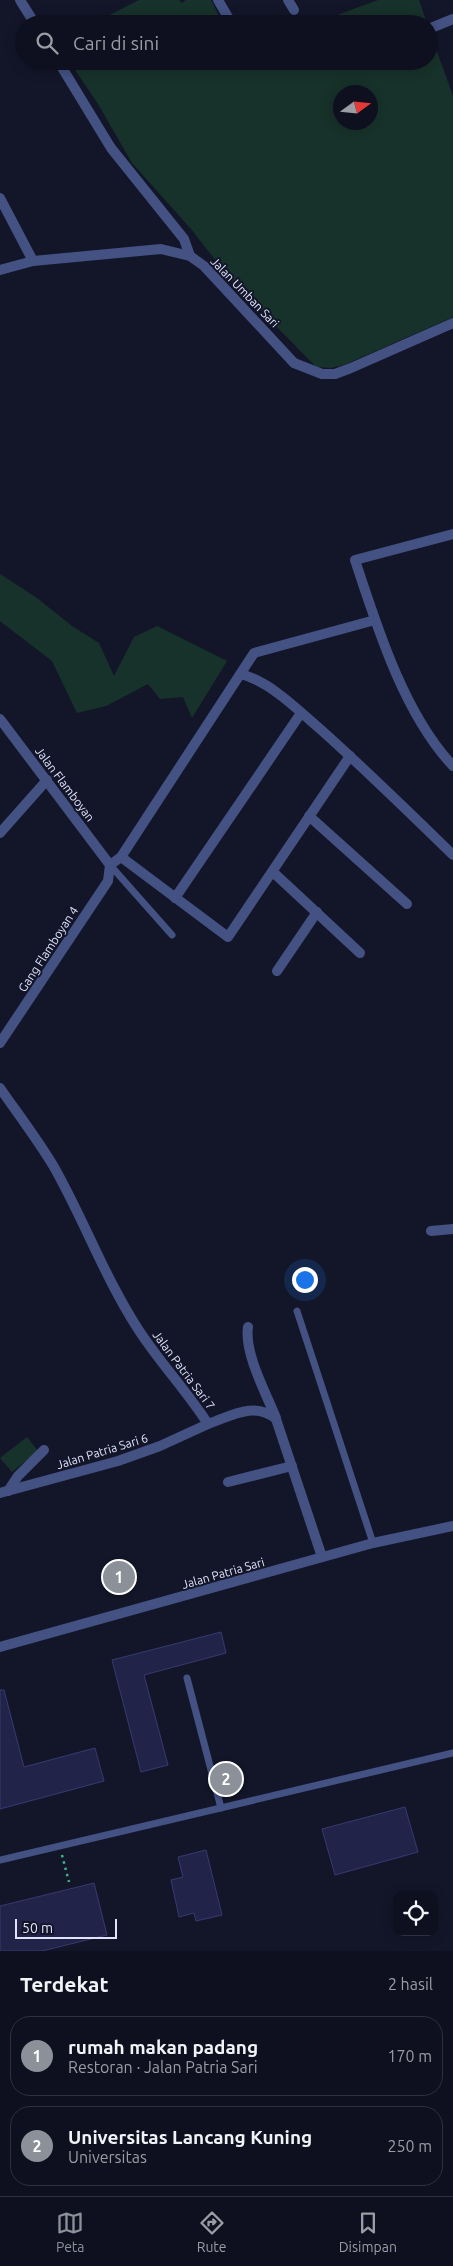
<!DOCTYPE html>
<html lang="id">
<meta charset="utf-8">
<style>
body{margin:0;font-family:Ubuntu,sans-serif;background:#1c1e2c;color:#f1f3f6}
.controls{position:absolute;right:15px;bottom:15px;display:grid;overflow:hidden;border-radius:10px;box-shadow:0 2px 12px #0003}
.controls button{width:45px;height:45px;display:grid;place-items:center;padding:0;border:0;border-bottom:1px solid #2e303d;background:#0e101f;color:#f1f3f6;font:25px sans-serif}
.compass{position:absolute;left:333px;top:85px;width:45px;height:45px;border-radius:50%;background:#0e101f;box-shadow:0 2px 12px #0003;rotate:75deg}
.scale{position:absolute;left:15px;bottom:12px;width:102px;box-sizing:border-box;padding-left:5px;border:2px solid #dfe3fc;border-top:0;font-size:14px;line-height:18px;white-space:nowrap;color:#dfe3fc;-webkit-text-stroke:4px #131629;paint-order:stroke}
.you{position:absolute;left:304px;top:1279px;width:18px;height:18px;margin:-12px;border:4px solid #fff;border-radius:50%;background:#1a73e8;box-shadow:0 0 0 8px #1a73e833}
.badge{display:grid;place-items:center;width:32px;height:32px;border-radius:50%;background:#8c9099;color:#fff;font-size:16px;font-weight:700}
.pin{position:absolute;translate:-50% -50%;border:2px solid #fff;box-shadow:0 1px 5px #0006}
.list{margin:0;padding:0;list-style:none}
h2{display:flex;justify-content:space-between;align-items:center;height:65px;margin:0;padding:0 20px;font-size:21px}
h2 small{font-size:16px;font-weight:400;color:#9b9da4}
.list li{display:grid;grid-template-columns:32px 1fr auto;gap:15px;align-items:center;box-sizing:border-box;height:80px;margin:0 10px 10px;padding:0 10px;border:1px solid #2e303d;border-radius:20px}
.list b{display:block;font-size:19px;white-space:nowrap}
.list p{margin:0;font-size:16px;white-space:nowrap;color:#9b9da4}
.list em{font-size:16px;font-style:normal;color:#9b9da4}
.icon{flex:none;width:28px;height:28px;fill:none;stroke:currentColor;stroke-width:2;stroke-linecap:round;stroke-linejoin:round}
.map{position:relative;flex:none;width:453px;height:1951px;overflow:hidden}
.search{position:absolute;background:#0e101f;box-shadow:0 2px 12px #0003;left:15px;right:15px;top:15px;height:55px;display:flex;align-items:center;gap:12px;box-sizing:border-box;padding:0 18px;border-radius:28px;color:#9b9da4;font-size:19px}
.sheet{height:245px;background:#0e101f}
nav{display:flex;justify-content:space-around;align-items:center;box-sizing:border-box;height:70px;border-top:1px solid #2e303d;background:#0e101f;font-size:14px;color:#9b9da4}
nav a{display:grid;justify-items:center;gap:2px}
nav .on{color:#8c9099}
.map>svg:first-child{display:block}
.green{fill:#17322a;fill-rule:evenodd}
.building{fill:#212448;stroke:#363a71}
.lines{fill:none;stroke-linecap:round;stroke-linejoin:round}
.path{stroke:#3eb18a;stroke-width:2.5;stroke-dasharray:2.5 4;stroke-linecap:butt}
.service{stroke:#435283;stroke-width:7}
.minor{stroke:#435283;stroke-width:10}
.tertiary{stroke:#435283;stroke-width:10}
.labels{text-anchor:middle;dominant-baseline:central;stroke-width:4;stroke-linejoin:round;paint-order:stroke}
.street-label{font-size:12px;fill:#dfe3fc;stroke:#131629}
</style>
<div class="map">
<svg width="453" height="1951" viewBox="0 0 453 1951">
<rect width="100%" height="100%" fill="#131629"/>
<g class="green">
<path d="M139 0H179L182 3 186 0H211L223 24H92Z"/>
<path d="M378 0H419L427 24H313Z"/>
<path d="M429 29 453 96V317L344 365 331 368 316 367 231 280 191 229 132 163 98 104 69 61H429ZM340 92H370V122H340Z"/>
<path d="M0 574 37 598 72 626 99 643 114 676 134 637 157 626 227 661 192 718 183 697 160 699 148 684 106 706 77 713 52 661 0 621Z"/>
<path d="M27 1437 38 1451 12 1472 0 1458Z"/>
</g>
<g class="building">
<path d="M221 1632 226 1653 144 1675 168 1765 141 1772 112 1660Z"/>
<path d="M0 1690H4L24 1767 95 1748 104 1781 0 1809Z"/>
<path d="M405 1807 418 1852 335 1875 322 1829Z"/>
<path d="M206 1850 222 1915 196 1921 194 1913 179 1917 171 1880 183 1877 178 1857Z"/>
<path d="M94 1883 107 1935 42 1951H0V1906Z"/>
</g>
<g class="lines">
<path class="path" d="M62 1855 69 1882"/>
<g class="service">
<path d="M110 865 172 935"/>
<path d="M297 1311 373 1543"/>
<path d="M187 1678 221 1808"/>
<path d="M0 1860 453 1753"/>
</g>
<g class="minor">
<path d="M20 0 35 24"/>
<path d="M218 0 232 24"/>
<path d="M288 0 294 10"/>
<path d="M431 28 453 19"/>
<path d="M58 61 111 148 184 239 190 256"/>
<path d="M0 198 33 261"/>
<path d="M453 534 355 560C377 627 404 714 453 766"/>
<path d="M241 674C270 682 296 708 319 728 365 769 409 812 453 855"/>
<path d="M0 719 110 865"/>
<path d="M309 816 407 904"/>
<path d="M0 833 47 780"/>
<path d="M121 857 228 937 350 756"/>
<path d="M110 865 121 857 254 653 375 620"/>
<path d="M274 873 360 953"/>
<path d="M175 898 301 713"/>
<path d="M277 971 317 912"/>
<path d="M0 1043 108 881 110 865"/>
<path d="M0 1088C18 1114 38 1140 54 1167 84 1220 105 1278 138 1329 160 1363 187 1391 208 1424 231 1416 255 1401 276 1419L322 1557"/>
<path d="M431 1231 453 1229"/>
<path d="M248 1327C244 1353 266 1393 276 1418"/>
<path d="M228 1482 292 1466"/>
<path d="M8 1491 18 1476 44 1450"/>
<path d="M0 1493 118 1461 160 1446 208 1424"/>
</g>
<g class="tertiary">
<path d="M0 270 33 261 161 249 190 256 204 266 294 363 322 374H335L351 368 453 323"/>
<path d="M0 1647 373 1543 453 1526"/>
</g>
</g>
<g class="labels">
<g class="street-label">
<text transform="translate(245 292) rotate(46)">Jalan Umban Sari</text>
<text transform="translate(65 784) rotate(53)">Jalan Flamboyan</text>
<text transform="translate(48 949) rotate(-57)">Gang Flamboyan 4</text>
<text transform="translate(184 1370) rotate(53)">Jalan Patria Sari 7</text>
<text transform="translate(102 1451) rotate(-17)">Jalan Patria Sari 6</text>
<text transform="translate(223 1573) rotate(-16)">Jalan Patria Sari</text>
</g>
</g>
</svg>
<div class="controls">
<button><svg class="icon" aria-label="locate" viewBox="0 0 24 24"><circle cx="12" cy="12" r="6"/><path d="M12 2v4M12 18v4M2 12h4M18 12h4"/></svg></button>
</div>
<svg class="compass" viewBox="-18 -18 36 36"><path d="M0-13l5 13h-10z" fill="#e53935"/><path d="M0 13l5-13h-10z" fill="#9b9da4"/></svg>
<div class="scale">50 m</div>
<div class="you"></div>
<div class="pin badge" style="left:119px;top:1577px">1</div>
<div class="pin badge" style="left:226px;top:1779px">2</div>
<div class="search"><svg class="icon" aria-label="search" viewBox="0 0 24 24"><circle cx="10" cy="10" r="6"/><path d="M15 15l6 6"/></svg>Cari di sini</div>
</div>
<section class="sheet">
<h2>Terdekat<small>2 hasil</small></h2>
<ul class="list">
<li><span class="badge">1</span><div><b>rumah makan padang</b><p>Restoran · Jalan Patria Sari</p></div><em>170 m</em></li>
<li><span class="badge">2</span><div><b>Universitas Lancang Kuning</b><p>Universitas</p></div><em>250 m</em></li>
</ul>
</section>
<nav>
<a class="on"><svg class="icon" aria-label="map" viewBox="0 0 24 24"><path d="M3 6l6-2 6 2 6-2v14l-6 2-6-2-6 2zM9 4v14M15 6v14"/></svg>Peta</a>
<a><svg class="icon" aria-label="directions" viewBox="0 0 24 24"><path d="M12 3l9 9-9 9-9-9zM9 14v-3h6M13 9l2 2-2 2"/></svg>Rute</a>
<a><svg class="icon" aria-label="saved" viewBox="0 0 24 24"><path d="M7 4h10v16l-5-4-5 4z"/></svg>Disimpan</a>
</nav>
